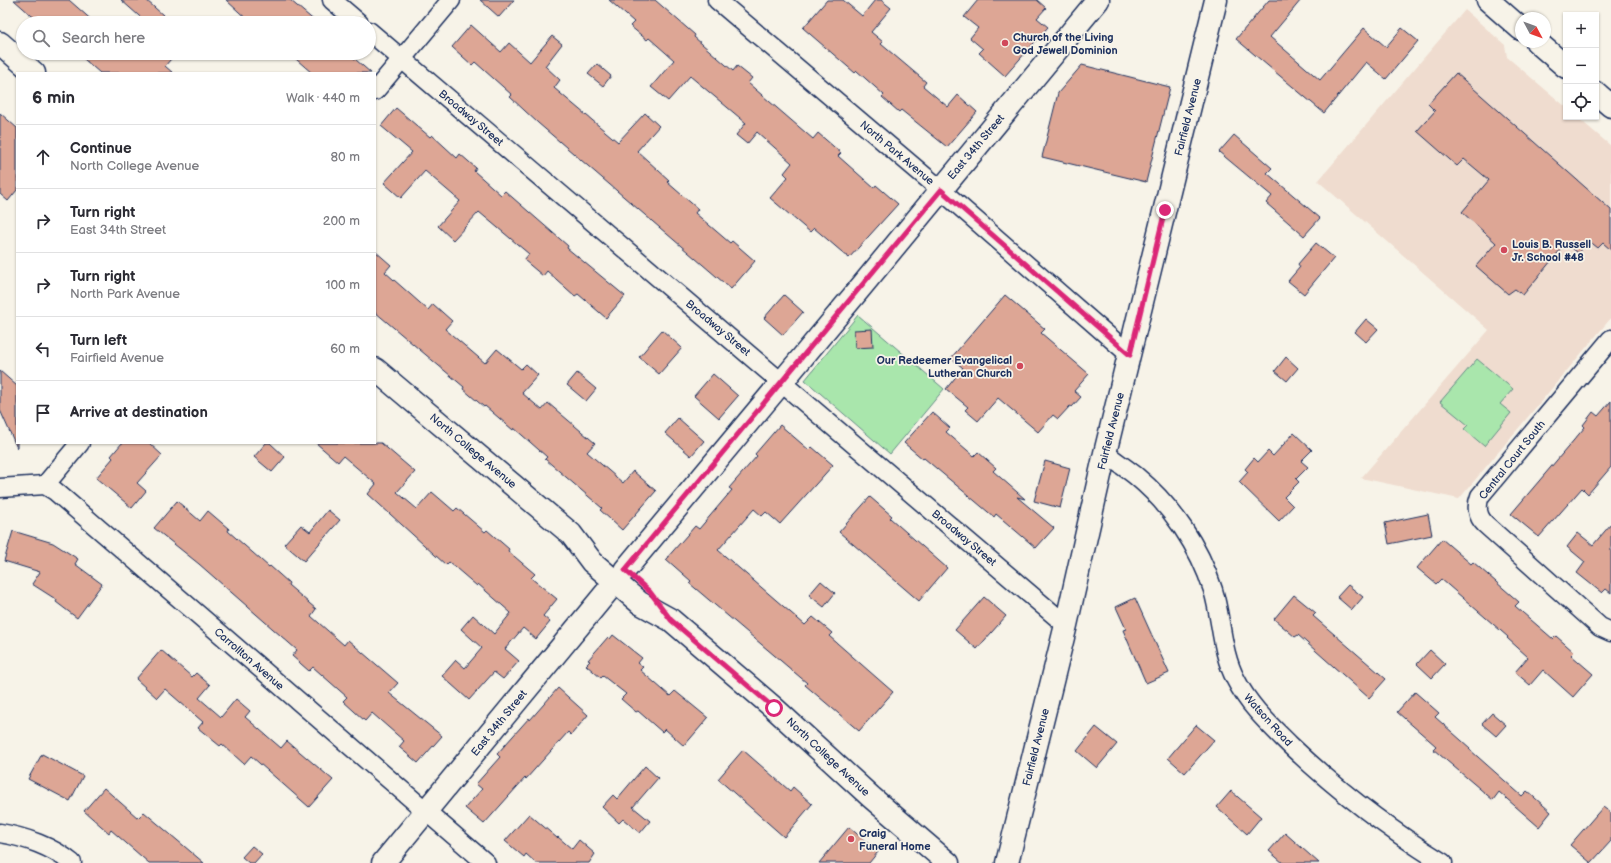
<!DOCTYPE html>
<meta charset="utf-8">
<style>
body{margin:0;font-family:"Balsamiq Sans",sans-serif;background:#f2f2f3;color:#2b2b33}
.controls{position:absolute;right:12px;top:12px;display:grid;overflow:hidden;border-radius:0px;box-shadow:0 1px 3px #0004}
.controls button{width:36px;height:36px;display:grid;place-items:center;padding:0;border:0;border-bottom:1px solid #e1e1e2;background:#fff;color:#2b2b33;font:20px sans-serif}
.compass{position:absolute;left:1515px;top:12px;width:36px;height:36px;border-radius:50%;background:#fff;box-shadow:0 1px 3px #0004;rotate:131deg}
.stop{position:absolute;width:12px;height:12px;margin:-9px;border:3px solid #db2777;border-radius:50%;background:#fff}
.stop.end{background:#db2777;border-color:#fff;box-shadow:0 1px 4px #0008}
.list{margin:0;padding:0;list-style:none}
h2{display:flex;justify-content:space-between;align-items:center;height:52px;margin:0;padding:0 16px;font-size:17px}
h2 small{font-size:13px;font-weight:400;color:#7c7c81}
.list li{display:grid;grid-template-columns:26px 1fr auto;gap:12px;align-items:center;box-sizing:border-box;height:64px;padding:0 16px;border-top:1px solid #e1e1e2}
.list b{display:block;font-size:15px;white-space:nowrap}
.list p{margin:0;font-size:13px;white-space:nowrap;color:#7c7c81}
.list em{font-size:13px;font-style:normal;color:#7c7c81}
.icon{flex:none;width:22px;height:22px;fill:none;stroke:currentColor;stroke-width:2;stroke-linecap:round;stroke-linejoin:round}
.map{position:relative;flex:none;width:1611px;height:863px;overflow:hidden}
.search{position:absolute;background:#fff;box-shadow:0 1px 3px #0004;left:16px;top:16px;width:360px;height:44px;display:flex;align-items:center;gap:10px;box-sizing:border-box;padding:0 14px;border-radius:22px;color:#7c7c81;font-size:15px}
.panel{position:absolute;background:#fff;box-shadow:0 1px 3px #0004;left:16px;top:72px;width:360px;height:372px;border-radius:0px}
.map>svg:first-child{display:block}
.built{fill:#efdccf}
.green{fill:#a9e6ac;stroke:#628a85}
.building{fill:#dda695;stroke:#1b2f5e}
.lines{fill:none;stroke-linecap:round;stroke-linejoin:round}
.minor-casing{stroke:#1b2f5e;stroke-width:21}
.tertiary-casing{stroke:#1b2f5e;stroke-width:25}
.secondary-casing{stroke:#1b2f5e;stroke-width:25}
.minor{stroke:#f7f3e8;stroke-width:18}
.tertiary{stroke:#f7f3e8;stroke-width:22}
.secondary{stroke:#f7f3e8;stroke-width:22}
.route{stroke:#db2777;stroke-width:5}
.poi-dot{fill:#d1495b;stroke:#f7f3e8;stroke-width:1.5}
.labels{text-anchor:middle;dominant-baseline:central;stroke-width:3.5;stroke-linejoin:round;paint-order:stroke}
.poi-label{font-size:11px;font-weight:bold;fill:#1b2f5e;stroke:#f7f3e8;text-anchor:start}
.street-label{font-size:11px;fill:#1b2f5e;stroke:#f7f3e8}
</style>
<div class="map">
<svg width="1611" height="863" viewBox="0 0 1611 863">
<rect width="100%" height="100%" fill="#f7f3e8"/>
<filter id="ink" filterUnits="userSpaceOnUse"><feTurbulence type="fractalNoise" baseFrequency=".025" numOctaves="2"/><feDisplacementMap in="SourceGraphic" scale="8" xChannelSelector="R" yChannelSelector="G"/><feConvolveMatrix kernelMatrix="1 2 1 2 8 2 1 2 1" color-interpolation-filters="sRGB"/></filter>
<g filter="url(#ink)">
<path class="built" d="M1465 10 1505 45 1507 57 1566 107V117H1577L1611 146V318L1459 499 1361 478 1489 330 1318 181Z"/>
<g class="green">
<path d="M858 315 944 389 890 454 805 380Z"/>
<path d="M1477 359 1513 389 1500 404 1511 413 1484 446 1464 429 1468 425 1440 402Z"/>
</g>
<g class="building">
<path d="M14 0H69L95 23H40Z"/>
<path d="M121 0H146L172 23H147Z"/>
<path d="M226 0H290L317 23H251Z"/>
<path d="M480 0H514L499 17Z"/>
<path d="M609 0H655L695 35 694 37 733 71 737 66 752 78 748 83 813 139 818 133 841 153 838 156 874 188 876 185 898 204 849 258 814 228 810 232 770 198 788 177 784 173 792 163 757 132 747 144 736 135 746 123 690 76 668 101 651 87 674 60 649 38 647 40 630 26 634 22Z"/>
<path d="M827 0H843L862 16 875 0H881L891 8 871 32 883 42 881 44 926 82 923 86 948 107 958 95 977 112 947 147 901 110 899 112 882 97 884 95 857 71 855 73 803 28Z"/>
<path d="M978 0H1037L1046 8 1037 18 1048 27 1005 76 979 53 983 49 970 38 978 28 964 17Z"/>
<path d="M1269 0H1301L1270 37 1320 80 1364 28 1386 47 1402 28 1418 41 1386 79 1366 62 1324 113 1236 39Z"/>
<path d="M471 25 501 52 509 43 530 62 552 36 562 44 545 66 560 80 554 88 618 142 645 113 659 126 637 151 669 180 667 182 698 209 695 213 730 243 732 241 755 261 731 289 538 123 510 97 512 95 475 62 472 65 452 47Z"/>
<path d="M77 53H176L165 66 173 73H100Z"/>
<path d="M289 53H348L371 73H312Z"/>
<path d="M597 64 611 76 603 86 588 74Z"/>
<path d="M1082 65 1170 87 1146 182 1042 157 1058 93Z"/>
<path d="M1456 73 1611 210V250L1603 243 1598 248 1588 240 1578 253 1566 243 1523 295 1515 289 1508 294 1476 266 1496 243 1462 212 1489 180 1464 159 1457 166 1417 131 1435 111 1428 104Z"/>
<path d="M396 108 430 137 432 135 457 158 460 154 476 168 474 171 501 195 505 191 568 246 567 248 625 296 606 318 578 294 575 296 547 271 543 276 524 260 529 254 479 212 453 240 438 226 460 201 425 171 401 198 384 183 412 152 381 126Z"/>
<path d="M0 113 17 128V190L8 201 0 194Z"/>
<path d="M1234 135 1272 168 1267 173 1320 218 1304 236 1266 203 1272 196 1219 152Z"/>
<path d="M1316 243 1334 258 1304 294 1288 281 1300 267 1298 264Z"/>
<path d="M375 251 391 265 385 272 428 310 433 304 452 321 445 329 485 363 497 349 521 369 526 364 538 375 522 393 542 410 548 403 595 443 587 452 623 483 633 471 656 491 622 530 600 510 602 508 545 459 547 457 514 428 513 430 485 406 484 407 463 389 464 387 375 312Z"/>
<path d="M784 295 803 312 783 335 764 318Z"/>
<path d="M1005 295 1045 329 1041 333 1089 374 1074 391 1081 397 1072 407 1070 406 1058 419 1053 415 1038 432 998 398 978 421 965 410 968 407 946 389 963 368 951 358Z"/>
<path d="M1366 319 1378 329 1366 342 1355 332Z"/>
<path d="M872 329 873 347 855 348 854 330Z"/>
<path d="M662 330 682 348 659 374 639 357Z"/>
<path d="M1286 357 1298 368 1287 381 1275 371Z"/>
<path d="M0 371 17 386V448L0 410Z"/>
<path d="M577 373 596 389 586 401 567 385Z"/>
<path d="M713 374 738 396 719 418 694 396Z"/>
<path d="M1611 401V467L1588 494 1582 488 1539 537 1511 514 1585 427 1583 425 1593 412 1598 416Z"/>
<path d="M932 412 950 428 946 432 974 456 978 452 996 468 993 471 1025 499 1017 497 1054 528 1036 548 996 514 994 517 924 458 923 459 904 443Z"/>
<path d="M678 418 704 441 691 456 665 433Z"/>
<path d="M780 425 809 450 812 447 833 465 780 524 766 512 762 516 754 509 718 550 805 625 813 617 832 633 829 636 893 692 859 731 805 685 807 683 689 583 691 581 666 559 695 526 699 529 732 490 729 488 757 456 755 454Z"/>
<path d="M1294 433 1312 450 1301 461 1308 467 1296 479 1299 482 1284 497 1293 506 1279 521 1239 482 1248 472 1245 469 1254 458 1258 462 1268 451 1273 456Z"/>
<path d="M122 443H149L162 455 137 483 146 491 132 508 96 478 113 458 111 456Z"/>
<path d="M266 443H270L285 457 272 472 254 457Z"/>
<path d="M316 443H381L415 472 397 492 417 509 432 492 454 511 457 508 485 532 487 530 509 549 508 551 535 574 531 578 557 599 543 616 550 622 536 639 523 628 505 649 519 661 503 679 494 672 469 700 442 676 456 660 465 668 482 648 461 629 473 615 494 634 511 613 478 584 477 586 449 562 446 565 368 494 376 484 343 456 338 462Z"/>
<path d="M1045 461 1070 468 1060 508 1034 501Z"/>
<path d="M870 497 892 516 890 518 947 568 919 601 839 532Z"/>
<path d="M177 501 200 521 208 511 229 529 228 531 269 567 270 566 289 583 288 585 316 609 311 616 344 645 348 640 398 683 389 693 442 736 418 763 399 747 404 741 372 713 365 721 343 701 347 697 313 667 309 671 292 656 297 650 199 564 154 528Z"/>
<path d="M328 510 340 520 304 561 284 544 301 525 310 532Z"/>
<path d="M1428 514 1432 535 1389 544 1385 523Z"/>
<path d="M1611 524V593L1606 589 1602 593 1577 573 1585 562 1567 547 1578 533 1593 545Z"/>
<path d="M13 531 53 543 78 559 75 564 102 584 77 618 56 602 57 600 32 584 40 572 4 561Z"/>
<path d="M1442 539 1471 564 1473 562 1519 602 1515 606 1553 639 1556 636 1574 652 1571 655 1593 674 1573 697 1543 670 1530 685 1515 672 1528 657 1507 638 1508 637 1441 579 1436 584 1417 568Z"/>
<path d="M821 581 835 593 824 607 809 595Z"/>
<path d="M1348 585 1363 597 1352 610 1337 597Z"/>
<path d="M1294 595 1316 613 1313 616 1386 679 1369 698 1298 635 1295 637 1274 619Z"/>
<path d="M984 597 1006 616 977 649 955 630Z"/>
<path d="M1135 598 1169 673 1146 683 1123 630 1126 629 1116 607Z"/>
<path d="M613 635 642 658 638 663 643 667 640 670 670 696 675 691 708 718 684 746 665 729 662 732 638 711 636 712 621 699 626 694 603 676 601 678 586 665 590 661 588 660 608 637 610 639Z"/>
<path d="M161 650 192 677 196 673 210 685 199 698 221 717 236 699 250 711 245 717 281 748 287 741 333 780 309 807 251 756 244 764 222 744 220 746 198 728 203 722 165 689 157 698 136 679Z"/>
<path d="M1430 650 1445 664 1432 678 1417 664Z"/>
<path d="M558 688 588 715 571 735 568 732 526 779 525 778 484 824 465 808 482 789 476 784 500 757 497 754 529 718 530 720Z"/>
<path d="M1415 692 1439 713 1435 717 1470 748 1469 749 1522 796 1527 791 1551 812 1539 827 1499 792 1493 800 1433 749 1436 746 1397 712Z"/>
<path d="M1492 713 1506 725 1496 736 1482 724Z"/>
<path d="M1196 725 1214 740 1185 773 1168 758Z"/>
<path d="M1096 727 1117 744 1097 768 1077 751Z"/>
<path d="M743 750 790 791 793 787 812 804 784 837 718 779Z"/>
<path d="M42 754 83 776 70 801 28 779Z"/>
<path d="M645 766 658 778 633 807 650 821 640 833 623 819 619 823 602 807 613 795 617 799Z"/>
<path d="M104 788 138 818 144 812 204 863H149L111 830 109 833 84 811Z"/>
<path d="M1231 791 1261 817 1247 834 1217 807Z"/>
<path d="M1603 807 1611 813V841L1591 863 1570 845Z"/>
<path d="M529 814 557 838 558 837 572 849 579 840 595 854 589 863H536L526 854 524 857 505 841Z"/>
<path d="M849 827 878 852 869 863H819Z"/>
<path d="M1285 833 1319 863H1283L1269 851Z"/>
<path d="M252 846 262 854 254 863H249L242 857Z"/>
</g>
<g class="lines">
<g class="minor-casing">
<g id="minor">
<path d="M332 0 359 23"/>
<path d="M717 0 941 190 1130 355"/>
<path d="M369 31 1066 625"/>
<path d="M375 91 451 0"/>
<path d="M1611 339 1480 496C1476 506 1477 516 1485 524L1600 627 1611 632"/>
<path d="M1105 453C1115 461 1126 468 1136 476 1172 506 1199 546 1213 590 1222 620 1221 652 1236 680 1249 706 1270 725 1290 745 1337 790 1388 829 1443 863"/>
<path d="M45 485 80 443"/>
<path d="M0 488 45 485 55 491 486 863"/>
<path d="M0 833C25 837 53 847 72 863"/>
</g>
</g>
<g class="tertiary-casing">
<g id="tertiary">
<path d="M625 570 861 287 1098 0"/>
<path d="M383 863 615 582"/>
<path d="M1007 863 1066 625 1105 453 1216 0"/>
</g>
</g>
<g class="secondary-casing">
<g id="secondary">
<path d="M1488 0 1521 29"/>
<path d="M1537 42 1566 67"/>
<path d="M0 43 34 73"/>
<path d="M1596 93 1611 106"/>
<path d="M375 369 571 534 592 562 640 603 671 620 774 708 871 797 948 863"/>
</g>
</g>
<use href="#minor" class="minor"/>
<use href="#tertiary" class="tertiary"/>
<use href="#secondary" class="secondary"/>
</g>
</g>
<g class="lines" filter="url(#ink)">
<path class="route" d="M774 708 671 620 650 592 625 570 941 190 1130 355 1165 210"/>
</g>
<g class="poi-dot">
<circle cx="1005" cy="43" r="4"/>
<circle cx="1504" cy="250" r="4"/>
<circle cx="1020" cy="366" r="4"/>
<circle cx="851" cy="839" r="4"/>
</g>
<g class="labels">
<g class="poi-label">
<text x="1013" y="37">Church of the Living<tspan x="1013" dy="13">God Jewell Dominion</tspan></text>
<text x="1512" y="244">Louis B. Russell<tspan x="1512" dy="13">Jr. School #48</tspan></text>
<text x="1012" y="360" text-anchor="end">Our Redeemer Evangelical<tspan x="1012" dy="13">Lutheran Church</tspan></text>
<text x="859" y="833">Craig<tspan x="859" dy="13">Funeral Home</tspan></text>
</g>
<g class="street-label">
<text transform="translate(1188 117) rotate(-76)">Fairfield Avenue</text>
<text transform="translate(471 118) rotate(40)">Broadway Street</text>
<text transform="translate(976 147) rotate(-50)">East 34th Street</text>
<text transform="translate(897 153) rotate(40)">North Park Avenue</text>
<text transform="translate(718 328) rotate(40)">Broadway Street</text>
<text transform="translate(1111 431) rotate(-76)">Fairfield Avenue</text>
<text transform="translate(473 451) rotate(40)">North College Avenue</text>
<text transform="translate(1512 460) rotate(-51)">Central Court South</text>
<text transform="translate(964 538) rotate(40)">Broadway Street</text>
<text transform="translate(249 659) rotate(41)">Carrollton Avenue</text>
<text transform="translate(1268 720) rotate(48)">Watson Road</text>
<text transform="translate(499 723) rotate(-51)">East 34th Street</text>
<text transform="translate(1036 747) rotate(-76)">Fairfield Avenue</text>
<text transform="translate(828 757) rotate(43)">North College Avenue</text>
</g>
</g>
</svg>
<div class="controls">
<button>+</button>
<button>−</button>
<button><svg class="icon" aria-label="locate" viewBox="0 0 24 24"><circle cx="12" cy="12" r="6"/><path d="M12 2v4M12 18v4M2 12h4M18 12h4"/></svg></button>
</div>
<svg class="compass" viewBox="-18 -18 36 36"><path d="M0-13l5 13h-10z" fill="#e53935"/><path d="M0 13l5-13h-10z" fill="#7c7c81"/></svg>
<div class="stop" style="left:774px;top:708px"></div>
<div class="stop end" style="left:1165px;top:210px"></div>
<div class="search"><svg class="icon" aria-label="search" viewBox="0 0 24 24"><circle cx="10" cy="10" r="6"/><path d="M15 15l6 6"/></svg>Search here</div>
<section class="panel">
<h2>6 min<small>Walk · 440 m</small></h2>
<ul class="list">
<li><svg class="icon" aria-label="ahead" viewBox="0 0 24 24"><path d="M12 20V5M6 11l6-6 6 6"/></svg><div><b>Continue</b><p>North College Avenue</p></div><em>80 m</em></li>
<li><svg class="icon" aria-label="right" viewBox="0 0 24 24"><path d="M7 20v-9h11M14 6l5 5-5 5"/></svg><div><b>Turn right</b><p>East 34th Street</p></div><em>200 m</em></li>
<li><svg class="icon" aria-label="right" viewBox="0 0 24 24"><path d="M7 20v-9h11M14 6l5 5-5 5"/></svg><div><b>Turn right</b><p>North Park Avenue</p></div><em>100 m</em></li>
<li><svg class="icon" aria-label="left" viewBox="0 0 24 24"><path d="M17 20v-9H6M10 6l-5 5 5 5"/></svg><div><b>Turn left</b><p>Fairfield Avenue</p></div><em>60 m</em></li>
<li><svg class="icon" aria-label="arrive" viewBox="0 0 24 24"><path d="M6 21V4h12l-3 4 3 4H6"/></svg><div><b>Arrive at destination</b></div></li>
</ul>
</section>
</div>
